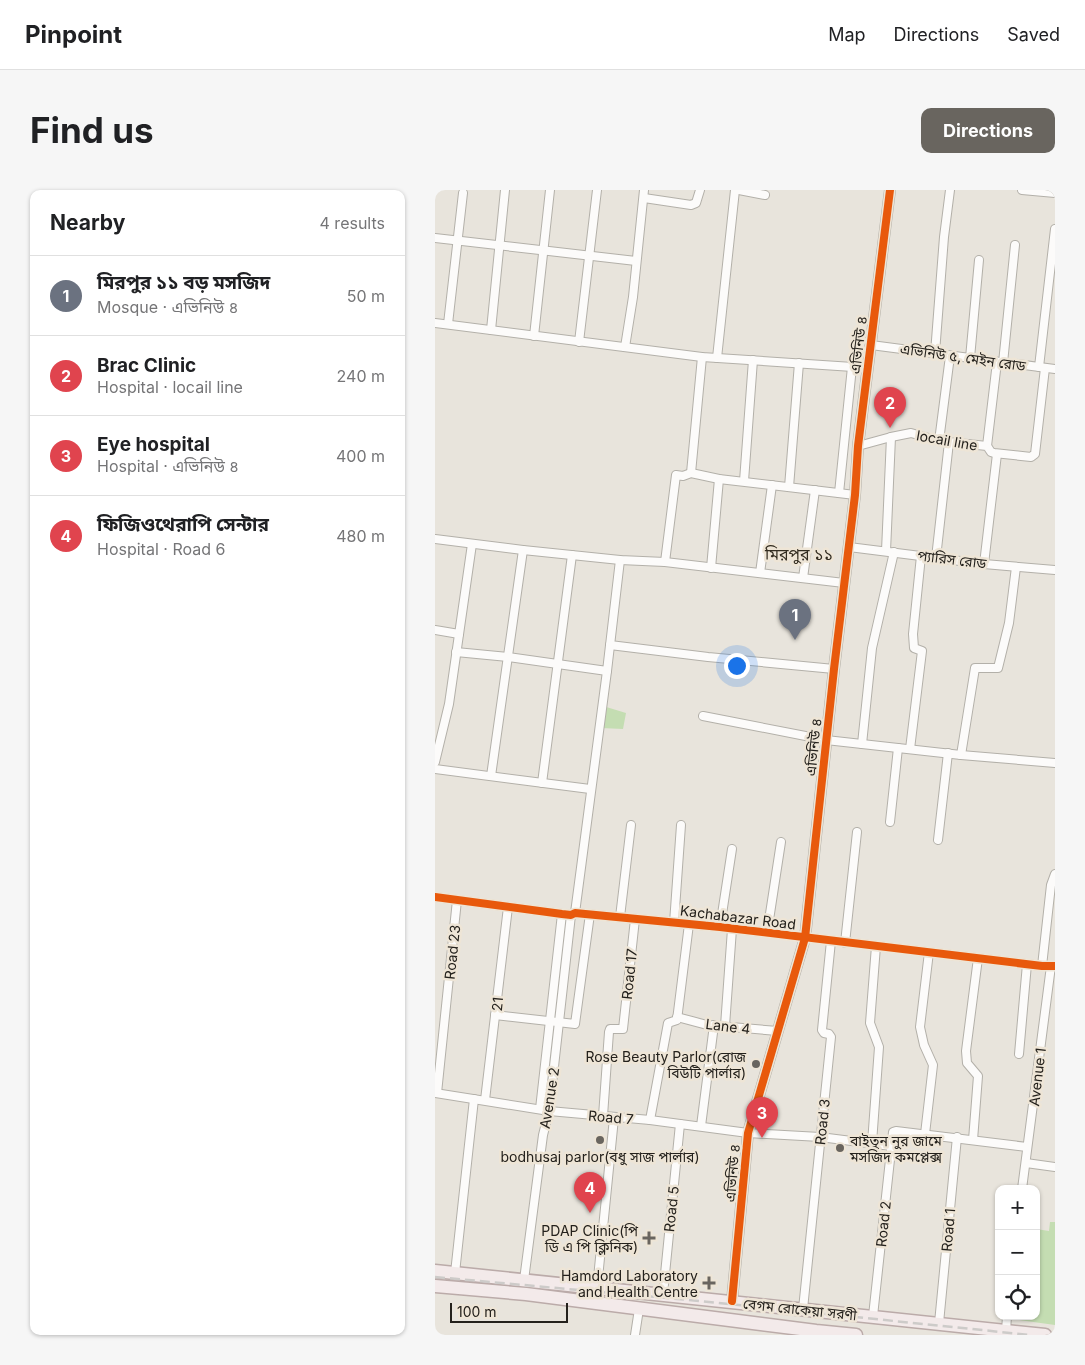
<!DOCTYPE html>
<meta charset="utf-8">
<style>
body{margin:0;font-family:Inter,"Noto Sans Bengali",sans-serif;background:#f6f6f6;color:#202124}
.controls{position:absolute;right:15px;bottom:15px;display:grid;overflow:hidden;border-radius:10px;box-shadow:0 1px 4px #0004}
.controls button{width:45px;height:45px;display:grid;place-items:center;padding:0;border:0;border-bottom:1px solid #e0e0e0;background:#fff;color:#202124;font:25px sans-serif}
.scale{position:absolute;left:15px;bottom:12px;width:118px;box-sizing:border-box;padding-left:5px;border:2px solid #24211c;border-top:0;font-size:14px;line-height:18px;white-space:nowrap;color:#24211c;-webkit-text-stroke:4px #eee5d6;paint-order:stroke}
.you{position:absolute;left:301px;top:475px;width:18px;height:18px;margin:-12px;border:4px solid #fff;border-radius:50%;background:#1a73e8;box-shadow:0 0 0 8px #1a73e833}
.badge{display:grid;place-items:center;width:32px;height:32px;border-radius:50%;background:#69655f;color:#fff;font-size:16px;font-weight:700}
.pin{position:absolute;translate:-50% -41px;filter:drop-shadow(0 1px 2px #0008)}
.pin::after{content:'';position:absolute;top:26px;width:18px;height:15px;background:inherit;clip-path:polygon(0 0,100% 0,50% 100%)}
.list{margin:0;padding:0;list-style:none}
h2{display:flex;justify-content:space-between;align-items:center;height:65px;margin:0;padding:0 20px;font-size:21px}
h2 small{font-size:16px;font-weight:400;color:#757577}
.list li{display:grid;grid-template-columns:32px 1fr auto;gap:15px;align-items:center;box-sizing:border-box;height:80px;padding:0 20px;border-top:1px solid #e0e0e0}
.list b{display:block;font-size:19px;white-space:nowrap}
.list p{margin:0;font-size:16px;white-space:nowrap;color:#757577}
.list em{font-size:16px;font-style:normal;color:#757577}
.icon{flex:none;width:28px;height:28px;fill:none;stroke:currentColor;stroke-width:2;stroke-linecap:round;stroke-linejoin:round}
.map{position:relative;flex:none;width:620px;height:1145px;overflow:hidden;border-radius:10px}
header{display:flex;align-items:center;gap:30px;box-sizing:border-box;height:70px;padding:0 25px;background:#fff;border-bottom:1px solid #e0e0e0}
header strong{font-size:24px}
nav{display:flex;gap:28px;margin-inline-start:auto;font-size:18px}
.intro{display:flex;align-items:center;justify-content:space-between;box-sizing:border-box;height:120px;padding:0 30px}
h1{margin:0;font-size:35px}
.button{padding:12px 22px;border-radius:10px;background:#69655f;color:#fff;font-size:18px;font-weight:700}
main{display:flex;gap:30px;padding:0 30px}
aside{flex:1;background:#fff;border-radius:10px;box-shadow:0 1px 4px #0004}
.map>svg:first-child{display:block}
.green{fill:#c4ddb2}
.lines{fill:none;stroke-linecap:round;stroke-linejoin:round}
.minor-casing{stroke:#b3b0a9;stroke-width:10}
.tertiary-casing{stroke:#b3b0a9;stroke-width:12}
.primary-casing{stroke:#bbaba9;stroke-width:15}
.minor{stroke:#fcfbfa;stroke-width:8}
.tertiary{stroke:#fcfbfa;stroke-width:10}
.primary{stroke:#f3eaea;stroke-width:12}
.rail{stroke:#cdcbc9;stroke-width:2.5;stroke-dasharray:10 5;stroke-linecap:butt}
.cycleway-casing{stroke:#eee5d6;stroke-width:11}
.cycleway{stroke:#e8590c;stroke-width:8}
.poi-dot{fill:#69655f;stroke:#eee5d6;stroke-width:2}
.labels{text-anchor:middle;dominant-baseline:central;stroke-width:5;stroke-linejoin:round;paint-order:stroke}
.street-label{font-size:14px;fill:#24211c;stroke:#eee5d6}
.poi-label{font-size:14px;fill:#24211c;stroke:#eee5d6;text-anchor:end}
.quarter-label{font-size:16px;fill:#322c20;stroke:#eee5d6}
</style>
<header>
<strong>Pinpoint</strong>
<nav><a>Map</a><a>Directions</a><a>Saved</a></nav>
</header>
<div class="intro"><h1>Find us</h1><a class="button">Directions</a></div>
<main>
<aside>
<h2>Nearby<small>4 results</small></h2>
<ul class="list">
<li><span class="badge" style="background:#6b7280">1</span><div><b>মিরপুর ১১ বড় মসজিদ</b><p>Mosque · এভিনিউ ৪</p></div><em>50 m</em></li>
<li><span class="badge" style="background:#e0444e">2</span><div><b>Brac Clinic</b><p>Hospital · locail line</p></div><em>240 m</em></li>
<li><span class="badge" style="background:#e0444e">3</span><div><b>Eye hospital</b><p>Hospital · এভিনিউ ৪</p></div><em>400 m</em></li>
<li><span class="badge" style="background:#e0444e">4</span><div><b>ফিজিওথেরাপি সেন্টার</b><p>Hospital · Road 6</p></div><em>480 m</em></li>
</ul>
</aside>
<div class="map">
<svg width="620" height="1145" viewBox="0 0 620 1145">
<rect width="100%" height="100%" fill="#e8e4dc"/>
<g class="green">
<path d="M168 516 191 523 188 539 166 538Z"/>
<path d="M615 1032H620V1135L584 1130 585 1126H601V1039L614 1041Z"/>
</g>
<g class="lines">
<g class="minor-casing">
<g id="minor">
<path d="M304 0 330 5"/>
<path d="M587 0 620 3"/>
<path d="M209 8 256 15 261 13 265 0"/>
<path d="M0 48 201 71"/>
<path d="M0 133 267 167 433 178"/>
<path d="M13 134 28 3"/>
<path d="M56 140 70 0"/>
<path d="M99 146 115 0"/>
<path d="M144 152 162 0"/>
<path d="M436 155 620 179"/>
<path d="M190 157 198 107 209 0"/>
<path d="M500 163 509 47 515 0"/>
<path d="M282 168 300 0"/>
<path d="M535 168 544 70"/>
<path d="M568 173 580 55"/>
<path d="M604 177 620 39"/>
<path d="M504 251 515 166"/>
<path d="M423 256 456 247 476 243 504 251 552 256 556 262 559 263 596 267 600 264 610 178"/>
<path d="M552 256 562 172"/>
<path d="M256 283 267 167"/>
<path d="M309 291 318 170"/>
<path d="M354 297 364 173"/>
<path d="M404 303 417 177"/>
<path d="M0 349 88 360 185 370 230 372 409 393"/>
<path d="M414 357 549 374 620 380"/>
<path d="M451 361 456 247"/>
<path d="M501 368 514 252"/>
<path d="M230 372 241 285 248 286 256 283 284 289 420 305"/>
<path d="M549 374 562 264"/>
<path d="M276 378 284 289"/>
<path d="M325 383 337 295"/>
<path d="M368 388 380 300"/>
<path d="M0 440 24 444"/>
<path d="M175 455 273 467 399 479"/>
<path d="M21 462 73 467 172 481 185 370"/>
<path d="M268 526 391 550 526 565 620 573"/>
<path d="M427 554 437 458 459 362"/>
<path d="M475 559 487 461 479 458 478 444 486 366"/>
<path d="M526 565 540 478H563L574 433 581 377"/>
<path d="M0 572 14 514 37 354"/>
<path d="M0 579 155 599"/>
<path d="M56 586 88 360"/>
<path d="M107 593 137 365"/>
<path d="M455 632 463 558"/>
<path d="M503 650 513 563"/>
<path d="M0 707 127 724 136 725 140 723 285 737 607 776H620"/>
<path d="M140 723 172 481"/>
<path d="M185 727 196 635"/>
<path d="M239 733 246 635"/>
<path d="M285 737 297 659"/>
<path d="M332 743 346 652"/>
<path d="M410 753 422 642"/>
<path d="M607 776 616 695 620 684"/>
<path d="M60 825 140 834 155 724"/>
<path d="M242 827 272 835 343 841"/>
<path d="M290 836 297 739"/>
<path d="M584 864 592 774"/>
<path d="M0 903 114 921 215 930 313 943 385 947 456 956"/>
<path d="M2 903 22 710"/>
<path d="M50 910 73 717"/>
<path d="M105 919 127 724"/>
<path d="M168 926 174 842 175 839H188L200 729"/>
<path d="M215 930 233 833 242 830 254 734"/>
<path d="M266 936 279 835"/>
<path d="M490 944 498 875 489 855 485 837 494 762"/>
<path d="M538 950 543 886 532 873 531 861 543 768"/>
<path d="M437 953 444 857 435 833 441 756"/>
<path d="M591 973 620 977"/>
<path d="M587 999 616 776"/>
<path d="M20 1083 39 909"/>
<path d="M89 1090 108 945 114 921 136 725"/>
<path d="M162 1098 179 928"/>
<path d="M228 1104 245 934"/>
<path d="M368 1119 396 847 394 844 389 843 387 840 396 751"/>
<path d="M438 1126 458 942 461 941 592 957"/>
<path d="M504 1133 522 947"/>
<path d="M571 1141 572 1126"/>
<path d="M200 1145 204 1119"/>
</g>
</g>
<g class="tertiary-casing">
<path id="tertiary" d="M297 1111 313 943 370 748 399 479 420 305 423 256 455 0"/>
</g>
<g class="primary-casing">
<g id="primary">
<path d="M0 1081 610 1145"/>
<path d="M0 1096 91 1104 381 1141 421 1145"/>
</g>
</g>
<use href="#minor" class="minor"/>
<use href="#tertiary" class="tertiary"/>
<use href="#primary" class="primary"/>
<path class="rail" d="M0 1087 265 1111 595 1145"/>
<g class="cycleway-casing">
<g id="cycleway">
<path d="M0 707 127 724 136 725 140 723 285 737 607 776H620"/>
<path d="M297 1111 313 943 370 748 399 479 420 305 423 256 455 0"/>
</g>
</g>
<use href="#cycleway" class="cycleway"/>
</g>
<g class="poi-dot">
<circle cx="321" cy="874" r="5"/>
<circle cx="165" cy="950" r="5"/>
<circle cx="405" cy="958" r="5"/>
<path d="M211.5 1040.5h5v5h5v5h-5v5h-5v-5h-5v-5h5z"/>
<path d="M271.5 1085.5h5v5h5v5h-5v5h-5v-5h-5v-5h5z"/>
</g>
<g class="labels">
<g class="street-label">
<text transform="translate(423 155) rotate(-83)">এভিনিউ ৪</text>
<text transform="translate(528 167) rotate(8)">এভিনিউ ৫, মেইন রোড</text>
<text transform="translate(512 250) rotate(10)">locail line</text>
<text transform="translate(517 369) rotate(7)">প্যারিস রোড</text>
<text transform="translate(378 557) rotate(-84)">এভিনিউ ৪</text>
<text transform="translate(303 727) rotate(7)">Kachabazar Road</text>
<text transform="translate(17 762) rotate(-84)">Road 23</text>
<text transform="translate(194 784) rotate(-84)">Road 17</text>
<text transform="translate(62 814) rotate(-84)">21</text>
<text transform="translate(293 836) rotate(7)">Lane 4</text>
<text transform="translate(602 887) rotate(-83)">Avenue 1</text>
<text transform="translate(114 908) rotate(-81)">Avenue 2</text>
<text transform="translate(176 927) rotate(5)">Road 7</text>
<text transform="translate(387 932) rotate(-84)">Road 3</text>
<text transform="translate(297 983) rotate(-85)">এভিনিউ ৪</text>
<text transform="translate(236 1019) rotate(-84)">Road 5</text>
<text transform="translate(448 1034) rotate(-84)">Road 2</text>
<text transform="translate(513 1040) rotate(-85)">Road 1</text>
<text transform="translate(365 1119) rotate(6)">বেগম রোকেয়া সরণী</text>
</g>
<g class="poi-label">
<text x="311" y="866">Rose Beauty Parlor(রোজ<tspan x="311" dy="16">বিউটি পার্লার)</tspan></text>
<text x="415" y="950" text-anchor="start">বাইতুন নুর জামে<tspan x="415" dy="16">মসজিদ কমপ্লেক্স</tspan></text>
<text x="165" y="966" text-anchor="middle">bodhusaj parlor(বধু সাজ পার্লার)</text>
<text x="203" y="1040">PDAP Clinic(পি<tspan x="203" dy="16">ডি এ পি ক্লিনিক)</tspan></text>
<text x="263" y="1085">Hamdord Laboratory<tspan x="263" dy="16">and Health Centre</tspan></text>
</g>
<g class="quarter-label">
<text x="364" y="364">মিরপুর ১১</text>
</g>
</g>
</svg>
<div class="controls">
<button>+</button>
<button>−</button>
<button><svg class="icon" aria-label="locate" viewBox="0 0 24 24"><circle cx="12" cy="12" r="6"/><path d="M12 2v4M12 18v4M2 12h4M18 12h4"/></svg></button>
</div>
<div class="scale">100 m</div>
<div class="you"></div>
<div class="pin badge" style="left:360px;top:450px;background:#6b7280">1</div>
<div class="pin badge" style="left:455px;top:238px;background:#e0444e">2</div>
<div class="pin badge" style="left:327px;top:948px;background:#e0444e">3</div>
<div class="pin badge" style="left:155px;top:1023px;background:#e0444e">4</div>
</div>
</main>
